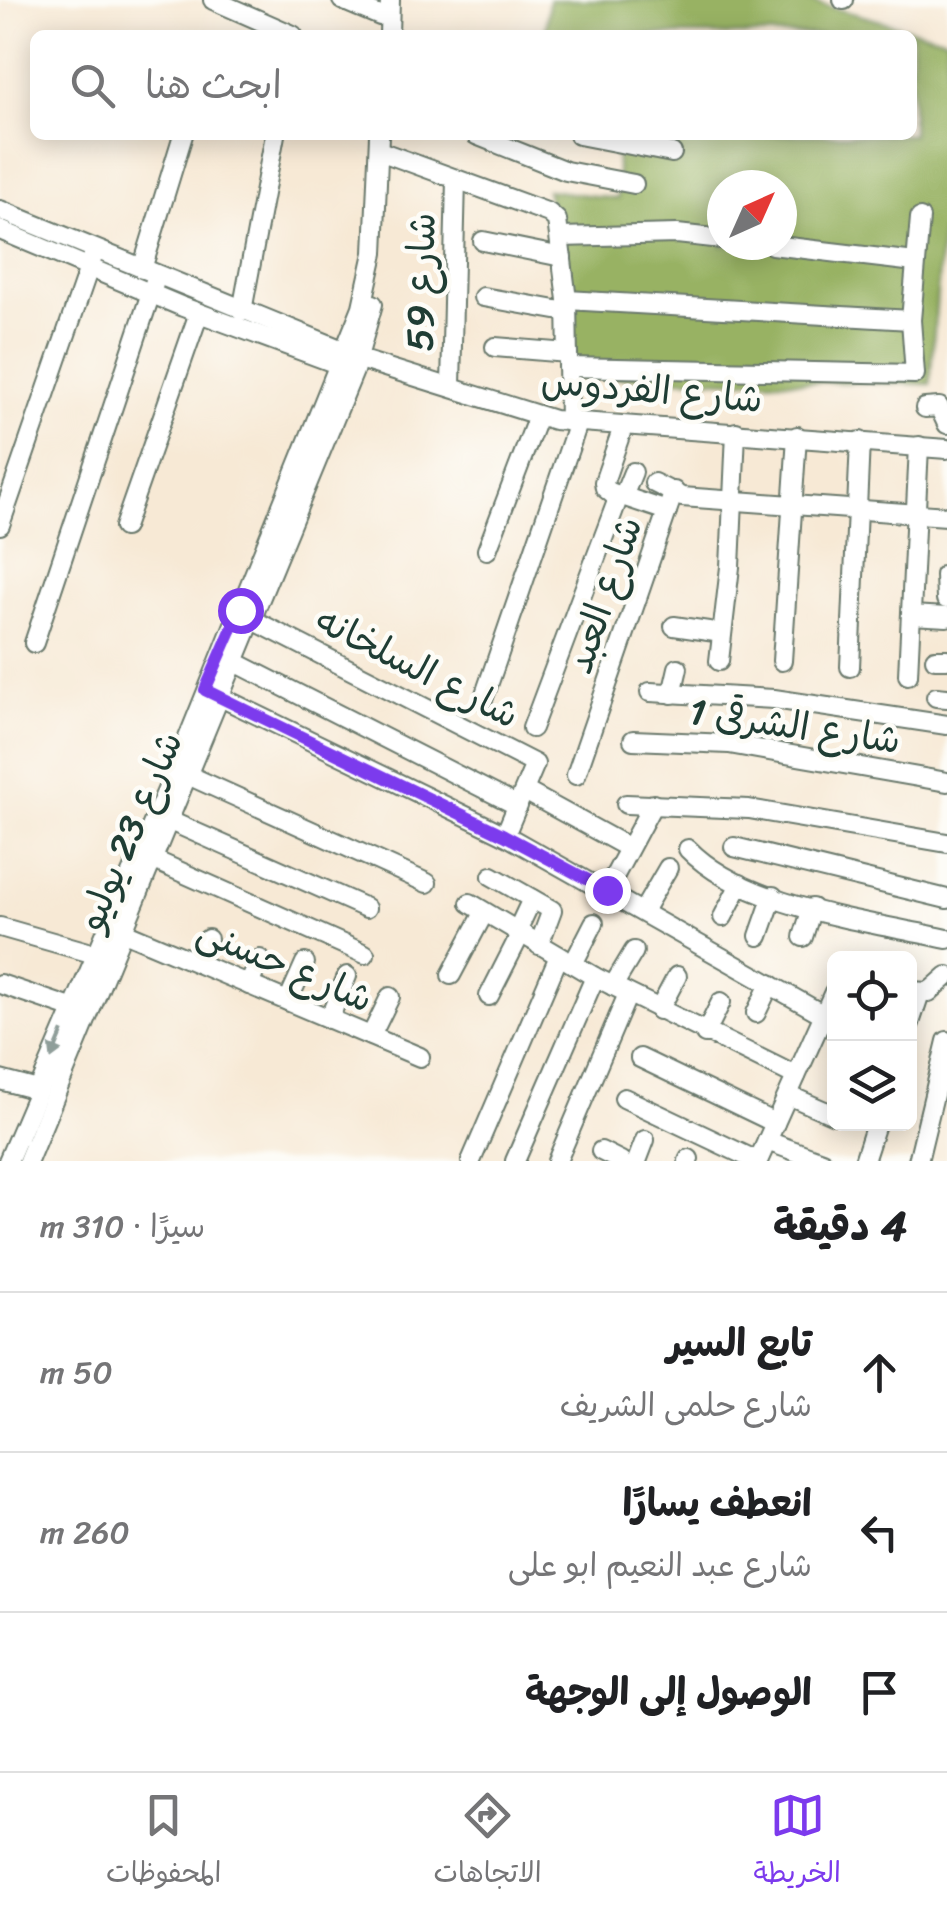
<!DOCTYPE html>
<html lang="ar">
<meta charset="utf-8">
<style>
body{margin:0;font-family:Sriracha,"Playpen Sans Arabic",sans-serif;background:#f6f6f6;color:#202124;direction:rtl}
.controls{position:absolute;right:30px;bottom:30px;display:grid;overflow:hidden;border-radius:15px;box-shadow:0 5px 25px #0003}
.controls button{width:90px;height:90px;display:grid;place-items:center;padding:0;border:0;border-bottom:2px solid #e0e0e0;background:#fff;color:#202124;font:50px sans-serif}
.compass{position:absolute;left:707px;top:170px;width:90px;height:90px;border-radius:50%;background:#fff;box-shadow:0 5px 25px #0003;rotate:45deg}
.stop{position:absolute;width:30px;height:30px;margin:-22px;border:8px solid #7c3aed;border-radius:50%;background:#fff}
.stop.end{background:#7c3aed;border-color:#fff;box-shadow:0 2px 10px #0008}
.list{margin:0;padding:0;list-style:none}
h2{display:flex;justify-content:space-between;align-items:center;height:130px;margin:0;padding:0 40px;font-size:42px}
h2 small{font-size:32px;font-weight:400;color:#757577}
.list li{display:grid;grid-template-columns:65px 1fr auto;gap:30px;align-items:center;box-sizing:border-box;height:160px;padding:0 40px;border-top:2px solid #e0e0e0}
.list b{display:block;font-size:38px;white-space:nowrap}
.list p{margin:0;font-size:32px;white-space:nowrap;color:#757577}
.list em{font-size:32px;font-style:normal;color:#757577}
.icon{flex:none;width:55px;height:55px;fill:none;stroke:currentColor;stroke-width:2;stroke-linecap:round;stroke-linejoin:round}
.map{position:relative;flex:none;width:947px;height:1161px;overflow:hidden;direction:ltr}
.search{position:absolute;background:#fff;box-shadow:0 5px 25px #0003;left:30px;right:30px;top:30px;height:110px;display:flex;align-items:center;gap:25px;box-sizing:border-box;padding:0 35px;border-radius:15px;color:#757577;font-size:38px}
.sheet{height:610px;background:#fff}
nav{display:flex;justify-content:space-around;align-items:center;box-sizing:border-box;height:140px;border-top:2px solid #e0e0e0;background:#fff;font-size:28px;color:#757577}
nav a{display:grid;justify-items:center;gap:5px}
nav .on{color:#7c3aed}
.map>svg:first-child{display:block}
.forest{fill:#98b263;stroke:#5c784c;stroke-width:2.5;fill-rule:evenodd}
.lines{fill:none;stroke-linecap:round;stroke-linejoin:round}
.minor-casing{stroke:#6b796c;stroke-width:22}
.minor{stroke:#fff;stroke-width:18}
.oneway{fill:#8f9e9a}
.route{stroke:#7c3aed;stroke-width:12}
.labels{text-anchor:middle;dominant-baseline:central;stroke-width:9;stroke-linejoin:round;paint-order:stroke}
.street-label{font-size:38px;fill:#1f3d34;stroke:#fdfcf7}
</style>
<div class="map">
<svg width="947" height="1161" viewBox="0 0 947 1161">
<rect width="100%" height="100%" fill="#fdfcf7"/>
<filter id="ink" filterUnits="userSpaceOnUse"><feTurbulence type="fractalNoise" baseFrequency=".01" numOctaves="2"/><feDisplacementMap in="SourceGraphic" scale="20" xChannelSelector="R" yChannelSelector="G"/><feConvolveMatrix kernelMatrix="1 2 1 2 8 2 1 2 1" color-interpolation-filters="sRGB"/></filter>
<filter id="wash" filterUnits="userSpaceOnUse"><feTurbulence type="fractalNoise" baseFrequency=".0048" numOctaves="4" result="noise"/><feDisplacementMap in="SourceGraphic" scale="40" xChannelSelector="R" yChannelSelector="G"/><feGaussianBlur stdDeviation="2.25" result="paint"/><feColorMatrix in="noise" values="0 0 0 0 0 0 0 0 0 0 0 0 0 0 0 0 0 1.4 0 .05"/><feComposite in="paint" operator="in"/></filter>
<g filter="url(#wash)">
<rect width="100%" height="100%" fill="#f7e9d5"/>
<path class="forest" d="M549 0H804L947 39V229L942 230 930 384 571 377 574 310 547 190 618 199 616 135H912V35H545ZM722 185H782V245H722Z"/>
</g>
<g filter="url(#ink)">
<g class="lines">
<g class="minor-casing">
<g id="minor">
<path d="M213 0 293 35"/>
<path d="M342 0 380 16"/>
<path d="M843 0H844"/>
<path d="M389 35 390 0"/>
<path d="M476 135 566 171 634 184"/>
<path d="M579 135 672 153"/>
<path d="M385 153 549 213 557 220 567 300 569 422"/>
<path d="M0 210 345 351"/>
<path d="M0 230 183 307 348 368"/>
<path d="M560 237 677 234 722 239"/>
<path d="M483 241 562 257"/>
<path d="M772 245 915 262"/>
<path d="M142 269 183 135"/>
<path d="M483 297 567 312"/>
<path d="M567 300 911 320"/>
<path d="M242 311 275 135"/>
<path d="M495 347 568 353"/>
<path d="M359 359 554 420 947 449"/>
<path d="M568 367 915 374 911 320 920 218"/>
<path d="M451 386 456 179"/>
<path d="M925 408 939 407 947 424"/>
<path d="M654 483 682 497 947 516"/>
<path d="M613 493 667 511"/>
<path d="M623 497 633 472"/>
<path d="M0 525 93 256"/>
<path d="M124 527 199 313"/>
<path d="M487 550 538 416"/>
<path d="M945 575 946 599"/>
<path d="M911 615 947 617"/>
<path d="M253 620 535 764 505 835"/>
<path d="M674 626 722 633"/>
<path d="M34 643 157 275"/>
<path d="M935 659H947"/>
<path d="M719 661 730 567 736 432"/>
<path d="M782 661 797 436"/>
<path d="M235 662 518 806"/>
<path d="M850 667 860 441"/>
<path d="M908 675 919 446"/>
<path d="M210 692 505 835 824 1015"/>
<path d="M650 692 774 699 947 725"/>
<path d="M672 694 678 668"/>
<path d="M936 697 947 698"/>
<path d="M483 700 578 423"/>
<path d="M532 728 616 504V497L605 488 604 482 623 427"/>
<path d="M633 740 729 744 947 782"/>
<path d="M576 775 674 491"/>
<path d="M190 776 427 883"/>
<path d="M525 791 629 848"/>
<path d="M626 804 749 809 947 843"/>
<path d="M170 821 366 908"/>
<path d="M734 847 947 899"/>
<path d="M688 849C745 908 869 921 947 939"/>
<path d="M145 856 365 954"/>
<path d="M492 876 552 910 539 945"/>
<path d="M607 890 653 804"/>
<path d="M470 903 595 977 796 1076"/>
<path d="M643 911 668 868"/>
<path d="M723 917 740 884"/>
<path d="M0 927 95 954"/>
<path d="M124 932 420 1057"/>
<path d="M516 933 532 899"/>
<path d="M759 936 773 896"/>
<path d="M803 937 812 908"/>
<path d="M198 963 208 939"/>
<path d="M573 964 594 923"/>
<path d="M451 975 484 913"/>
<path d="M0 984 80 1011"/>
<path d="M249 985 260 959"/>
<path d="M613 986 634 951"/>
<path d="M910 991 929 992 947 976"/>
<path d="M489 996 520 935"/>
<path d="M288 1001 305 963"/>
<path d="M659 1010 677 976"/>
<path d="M756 1013 770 984"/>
<path d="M329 1019 347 976"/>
<path d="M910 1023 920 993"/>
<path d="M705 1034 721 1002"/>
<path d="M371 1036 390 997"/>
<path d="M640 1058 775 1123"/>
<path d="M0 1080 38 1090"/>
<path d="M788 1095 834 1115"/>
<path d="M624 1098 757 1161"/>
<path d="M767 1141 822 1161"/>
<path d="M601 1151 621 1161"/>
<path d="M8 1161 167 790 362 307 374 253 379 135"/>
<path d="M28 1161 354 371 373 304"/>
<path d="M471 1161 559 956"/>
<path d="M515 1161 595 977"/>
<path d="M557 1161 628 994"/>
<path d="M637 1161 645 1140"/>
<path d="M688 1161 689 1159"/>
<path d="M758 1161 834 992"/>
<path d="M864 1161 876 1124"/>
<path d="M918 1161 947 1041"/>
</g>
</g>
<use href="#minor" class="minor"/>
</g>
<defs><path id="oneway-solid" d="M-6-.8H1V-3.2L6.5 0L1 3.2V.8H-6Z" transform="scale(2.5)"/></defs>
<use class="oneway" href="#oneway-solid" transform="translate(57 1045) rotate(113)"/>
</g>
<g class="lines" filter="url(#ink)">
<path class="route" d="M240 610 205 690 504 835 607 890"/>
</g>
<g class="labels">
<g class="street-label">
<text transform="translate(421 282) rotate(-89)">شارع 59</text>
<text transform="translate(652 390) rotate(5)">شارع الفردوس</text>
<text transform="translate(604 595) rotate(-71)">شارع العبد</text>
<text transform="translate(417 667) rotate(27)">شارع السلخانه</text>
<text transform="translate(795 726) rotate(8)">شارع الشرقى 1</text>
<text transform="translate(130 831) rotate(-67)">شارع 23 يوليو</text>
<text transform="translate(285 965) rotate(23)">شارع حسنى</text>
</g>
</g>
</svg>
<div class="controls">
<button><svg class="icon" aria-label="locate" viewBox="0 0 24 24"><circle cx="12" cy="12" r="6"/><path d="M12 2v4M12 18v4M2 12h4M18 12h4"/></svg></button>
<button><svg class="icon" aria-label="layers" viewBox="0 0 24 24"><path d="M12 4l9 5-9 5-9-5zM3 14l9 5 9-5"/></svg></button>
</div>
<svg class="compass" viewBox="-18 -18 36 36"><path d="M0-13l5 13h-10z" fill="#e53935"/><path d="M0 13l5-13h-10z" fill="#757577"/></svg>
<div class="stop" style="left:240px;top:610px"></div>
<div class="stop end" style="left:607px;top:890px"></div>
<div class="search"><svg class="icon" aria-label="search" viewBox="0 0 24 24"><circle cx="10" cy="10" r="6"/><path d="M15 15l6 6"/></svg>ابحث هنا</div>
</div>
<section class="sheet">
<h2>4 دقيقة<small>سيرًا · 310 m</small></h2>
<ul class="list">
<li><svg class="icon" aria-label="ahead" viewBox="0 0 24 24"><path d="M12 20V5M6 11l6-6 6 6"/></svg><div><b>تابع السير</b><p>شارع حلمى الشريف</p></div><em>50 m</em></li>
<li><svg class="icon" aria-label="left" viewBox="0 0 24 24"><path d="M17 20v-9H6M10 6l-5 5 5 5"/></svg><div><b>انعطف يسارًا</b><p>شارع عبد النعيم ابو على</p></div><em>260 m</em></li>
<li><svg class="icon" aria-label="arrive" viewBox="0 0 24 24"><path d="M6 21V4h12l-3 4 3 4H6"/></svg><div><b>الوصول إلى الوجهة</b></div></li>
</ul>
</section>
<nav>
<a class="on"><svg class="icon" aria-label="map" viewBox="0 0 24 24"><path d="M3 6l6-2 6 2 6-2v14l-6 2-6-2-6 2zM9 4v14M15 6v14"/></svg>الخريطة</a>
<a><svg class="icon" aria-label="directions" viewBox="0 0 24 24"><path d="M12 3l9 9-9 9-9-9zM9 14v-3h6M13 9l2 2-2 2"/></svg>الاتجاهات</a>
<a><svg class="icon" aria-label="saved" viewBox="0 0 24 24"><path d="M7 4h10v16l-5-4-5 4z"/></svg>المحفوظات</a>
</nav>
